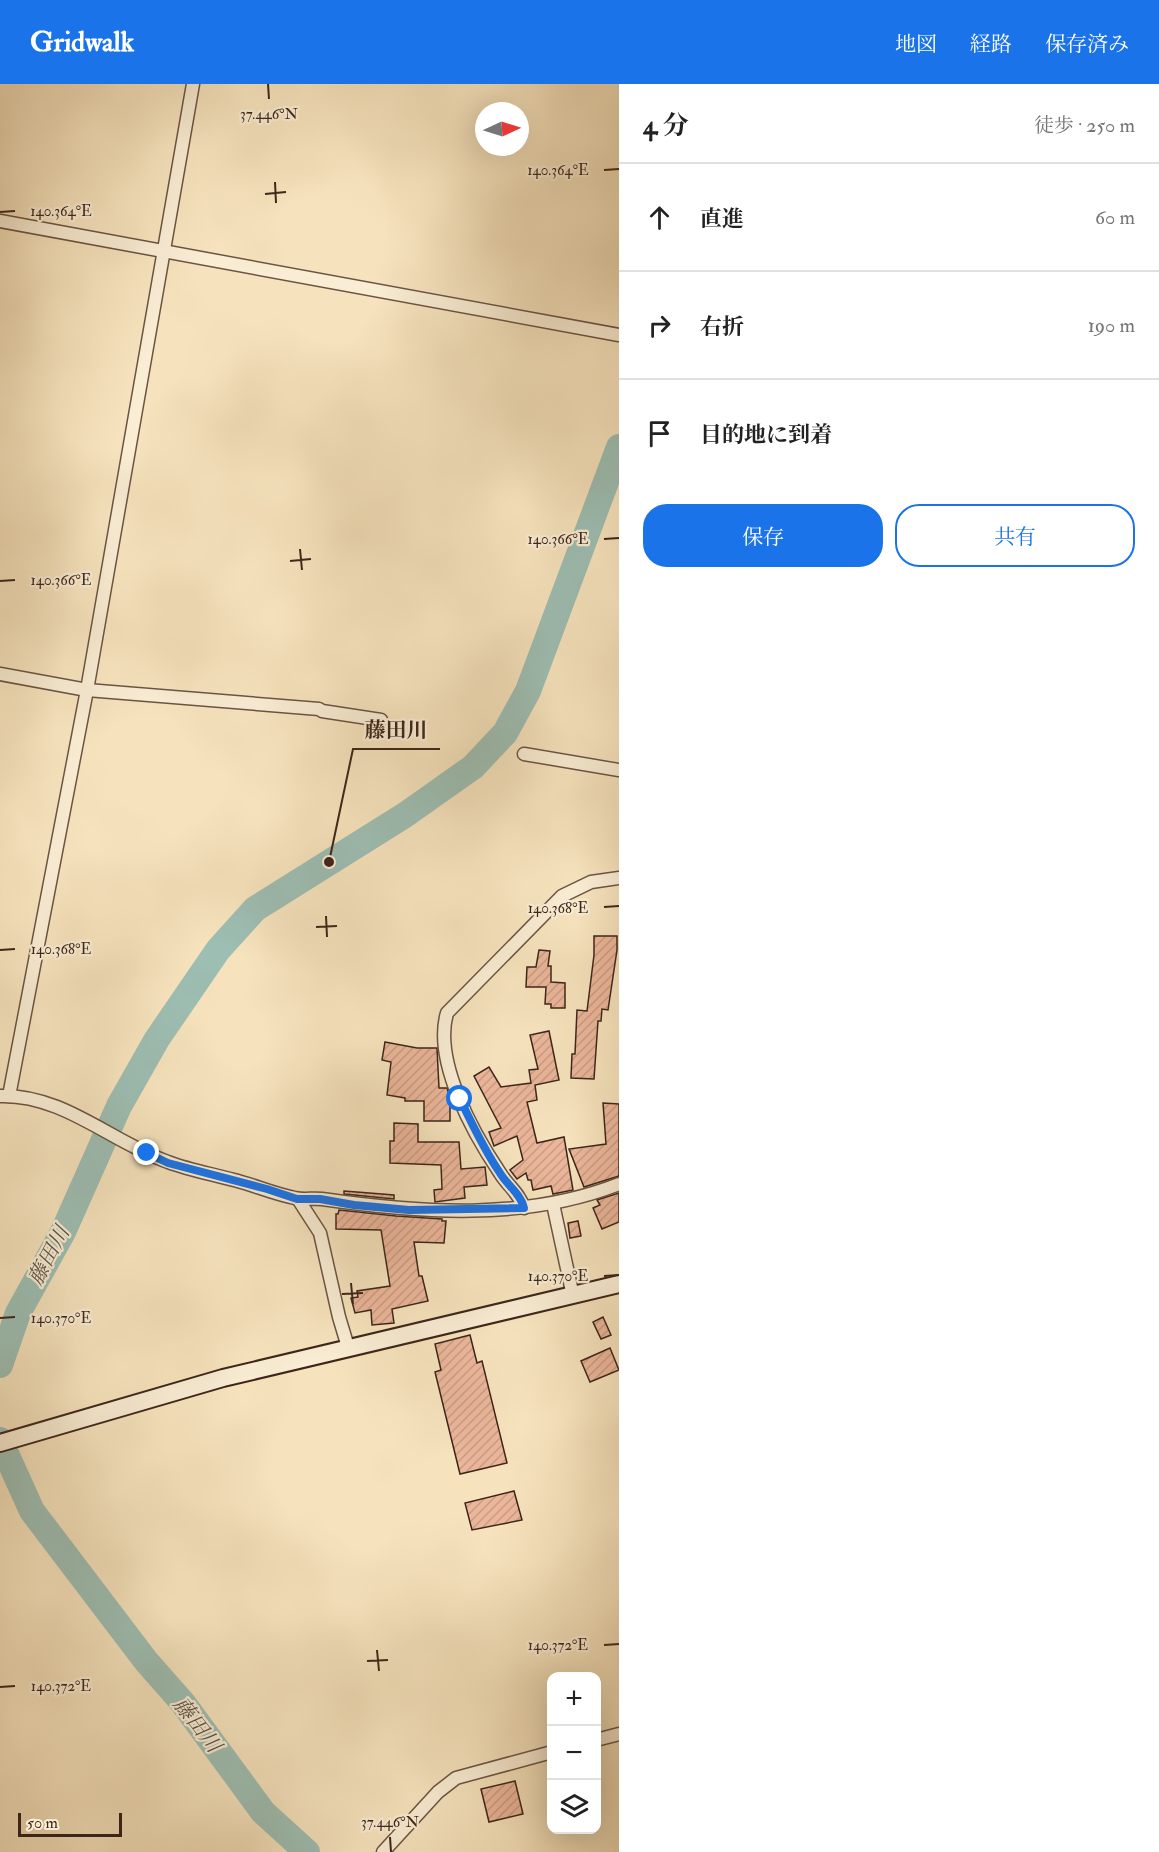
<!DOCTYPE html>
<html lang="ja">
<meta charset="utf-8">
<style>
body{margin:0;font-family:"IM FELL Double Pica","Noto Serif JP",serif;background:#f6f6f6;color:#222}
.controls{position:absolute;right:18px;bottom:18px;display:grid;overflow:hidden;border-radius:12px;box-shadow:0 6px 24px #0002}
.controls button{width:54px;height:54px;display:grid;place-items:center;padding:0;border:0;border-bottom:2px solid #e0e0e0;background:#fff;color:#222;font:30px sans-serif}
.compass{position:absolute;left:475px;top:18px;width:54px;height:54px;border-radius:50%;background:#fff;box-shadow:0 6px 24px #0002;rotate:86deg}
.scale{position:absolute;left:18px;bottom:15px;width:104px;box-sizing:border-box;padding-left:6px;border:3px solid #3d251a;border-top:0;font-size:16px;line-height:21px;white-space:nowrap;color:#3d251a;-webkit-text-stroke:4px #f9edd4;paint-order:stroke}
.stop{position:absolute;width:18px;height:18px;margin:-14px;border:4px solid #1a73e8;border-radius:50%;background:#fff}
.stop.end{background:#1a73e8;border-color:#fff;box-shadow:0 2px 6px #0008}
.list{margin:0;padding:0;list-style:none}
h2{display:flex;justify-content:space-between;align-items:center;height:78px;margin:0;padding:0 24px;font-size:26px}
h2 small{font-size:20px;font-weight:400;color:#767676}
.list li{display:grid;grid-template-columns:39px 1fr auto;gap:18px;align-items:center;box-sizing:border-box;height:108px;padding:0 24px;border-top:2px solid #e0e0e0}
.list b{display:block;font-size:22px;white-space:nowrap}
.list em{font-size:20px;font-style:normal;color:#767676}
.actions{display:flex;gap:12px;padding:18px 24px}
.actions a{flex:1;padding:14px 0;border:2px solid #1a73e8;border-radius:24px;text-align:center;font-size:21px;color:#1a73e8}
.actions .main{background:#1a73e8;color:#fff}
.icon{flex:none;width:33px;height:33px;fill:none;stroke:currentColor;stroke-width:2;stroke-linecap:round;stroke-linejoin:round}
.map{position:relative;flex:none;width:619px;height:1768px;overflow:hidden}
header{display:flex;align-items:center;gap:36px;box-sizing:border-box;height:84px;padding:0 30px;background:#1a73e8;color:#fff}
header strong{font-size:28px}
nav{display:flex;gap:33px;margin-inline-start:auto;font-size:21px}
main{display:flex}
aside{flex:1;background:#fff}
.map>svg:first-child{display:block}
.lines{fill:none;stroke-linecap:round;stroke-linejoin:round}
.river{stroke:#9dbeb3;stroke-width:26}
.building{fill:url(#building-hatch);stroke:#3d251a;stroke-width:1.5}
.street-casing{stroke:#6b5443;stroke-width:15}
.secondary-casing{stroke:#3d251a;stroke-width:20}
.street{stroke:#f9edd4;stroke-width:12}
.secondary{stroke:#f9edd4;stroke-width:16}
.route{stroke:#1a73e8;stroke-width:8}
.ticks{fill:none;stroke:#3d251a;stroke-width:2}
.labels{text-anchor:middle;dominant-baseline:central;stroke-width:4.5;stroke-linejoin:round;paint-order:stroke}
.water-label{font-size:21px;font-style:italic;fill:#5a5348;stroke:#f9edd4}
.ticks-label{font-size:15px;text-anchor:middle;fill:#3d251a;stroke:#f9edd4;stroke-width:4.5;stroke-linejoin:round;paint-order:stroke}
.leader{fill:none;stroke:#3d251a;stroke-width:2}
.callout-dot{fill:#3d251a;stroke:#f9edd4;stroke-width:2}
.callout-label{font-size:21px;text-anchor:middle;font-weight:bold;fill:#3d251a;stroke:#f9edd4;stroke-width:4.5;stroke-linejoin:round;paint-order:stroke}
</style>
<header>
<strong>Gridwalk</strong>
<nav><a>地図</a><a>経路</a><a>保存済み</a></nav>
</header>
<main>
<div class="map">
<svg width="619" height="1768" viewBox="0 0 619 1768">
<defs>
<pattern id="building-hatch" width="6" height="6" patternUnits="userSpaceOnUse" patternTransform="scale(1.5)"><rect width="6" height="6" fill="#ebb69a"/><path d="M-1 1l2-2M0 6l6-6M5 7l2-2" fill="none" stroke="#ca9c84"/></pattern>
</defs>
<rect width="100%" height="100%" fill="#f6e3bd"/>
<filter id="stains"><feTurbulence type="fractalNoise" baseFrequency=".00333" numOctaves="4"/><feColorMatrix values="0 0 0 0 .2 0 0 0 0 .09 0 0 0 0 .02 0 0 0 .5 -.17"/></filter>
<radialGradient id="worn" r=".72"><stop offset=".6" stop-color="#630" stop-opacity="0"/><stop offset="1" stop-color="#630" stop-opacity=".3"/></radialGradient>
<g class="lines">
<g class="river">
<path d="M0 1281 18 1229 63 1148 119 1022 157 955 218 866 255 825 405 731 473 683 505 649 528 607 619 363"/>
<path d="M0 1356 32 1427 146 1577 183 1619 263 1728 307 1768"/>
</g>
</g>
<g class="building">
<path d="M594 852H617V866L608 926 602 925 601 937H598L594 995 571 994 572 970H575L577 926 587 927 594 871Z"/>
<path d="M539 866 550 867 548 882H551V898L565 899V924H551V920H545L546 903H526L527 883H536Z"/>
<path d="M549 947 559 996 535 1001 537 1016 527 1018 537 1059 564 1053 573 1106 553 1110 551 1102 533 1106 531 1096H528L526 1089 517 1095 510 1086 523 1076 517 1052 494 1062 489 1048 501 1044 474 992 489 983 501 1003 531 999 529 986 538 985 530 951Z"/>
<path d="M385 958 417 964H437L439 1004H447L450 1014V1037H424V1017H405V1014L387 1011 391 978 382 976Z"/>
<path d="M603 1019 619 1020V1092L584 1103 569 1065 606 1060Z"/>
<path d="M394 1039 418 1040V1058H459L461 1085 485 1083 487 1101 464 1103 465 1114 435 1118 434 1106 442 1105 441 1081 390 1079V1057H394Z"/>
<path d="M344 1107 394 1111V1115L344 1110Z"/>
<path d="M619 1109V1138L602 1145 593 1124 600 1121 597 1116Z"/>
<path d="M339 1126 396 1132 442 1135V1137H446L444 1159 414 1158 419 1192H422L428 1217 392 1225 394 1239 372 1241 371 1226 355 1229 351 1214 358 1213 357 1207 390 1202 381 1146 336 1145V1130H338Z"/>
<path d="M578 1137 581 1152 570 1154 568 1139Z"/>
<path d="M603 1233 611 1251 601 1255 593 1238Z"/>
<path d="M470 1251 477 1279 482 1277 507 1379 460 1390 435 1288 441 1286 435 1260Z"/>
<path d="M610 1264 619 1286 590 1298 581 1277Z"/>
<path d="M514 1407 522 1436 472 1446 465 1419Z"/>
<path d="M515 1697 523 1730 489 1738 481 1705Z"/>
</g>
<g class="lines">
<g class="street-casing">
<g id="street">
<path d="M0 137 619 251"/>
<path d="M0 590 87 606 319 625 322 627 381 636"/>
<path d="M524 670 619 686"/>
<path d="M0 1012C63 1010 111 1058 168 1078 189 1086 212 1090 234 1096 254 1101 274 1110 295 1114 303 1116 313 1114 322 1115 420 1129 525 1137 619 1100"/>
<path d="M9 1012 87 606 193 0"/>
<path d="M298 1115 320 1149 339 1233 348 1263"/>
<path d="M553 1120 573 1212"/>
<path d="M524 1124C520 1110 507 1101 500 1089 473 1049 433 977 447 929L562 812 591 798 619 794"/>
<path d="M596 1656 619 1650"/>
<path d="M383 1768 438 1708 456 1694 552 1668"/>
</g>
</g>
<g class="secondary-casing">
<path id="secondary" d="M0 1359 223 1294 619 1200"/>
</g>
<use href="#street" class="street"/>
<use href="#secondary" class="secondary"/>
</g>
<g class="lines">
<path class="route" d="M147 1069 168 1079 267 1105 297 1115H320L354 1121 409 1126 524 1124C521 1110 507 1101 500 1089 484 1066 472 1040 460 1015"/>
</g>
<path class="ticks" d="M268 0 269 15M604 86 619 85M275 98 276 119M265 110 286 108M0 128 15 127M604 455 619 454M300 465 302 486M290 477 311 475M0 497 15 496M604 823 619 822M326 832 327 853M316 843 337 842M0 866 15 865M604 1192 619 1191M351 1199 353 1220M342 1210 363 1209M0 1234 15 1233M604 1561 619 1560M377 1566 379 1587M367 1577 388 1576M0 1603 15 1602M390 1753 391 1768"/>
<g class="labels">
<g class="water-label">
<text transform="translate(49 1172) rotate(-62)">藤田川</text>
<text transform="translate(197 1641) rotate(52)">藤田川</text>
</g>
</g>
<g class="ticks-label">
<text x="269" y="35">37.446°N</text>
<text x="558" y="91">140.364°E</text>
<text x="61" y="132">140.364°E</text>
<text x="558" y="460">140.366°E</text>
<text x="61" y="501">140.366°E</text>
<text x="558" y="829">140.368°E</text>
<text x="61" y="870">140.368°E</text>
<text x="558" y="1197">140.370°E</text>
<text x="61" y="1239">140.370°E</text>
<text x="558" y="1566">140.372°E</text>
<text x="61" y="1607">140.372°E</text>
<text x="390" y="1743">37.446°N</text>
</g>
<path class="leader" d="M329 778L353 665H440"/>
<circle class="callout-dot" cx="329" cy="778" r="6"/>
<g class="callout-label">
<text x="396" y="653">藤田川</text>
</g>
<rect width="100%" height="100%" filter="url(#stains)"/>
<rect width="100%" height="100%" fill="url(#worn)"/>
</svg>
<div class="controls">
<button>+</button>
<button>−</button>
<button><svg class="icon" aria-label="layers" viewBox="0 0 24 24"><path d="M12 4l9 5-9 5-9-5zM3 14l9 5 9-5"/></svg></button>
</div>
<svg class="compass" viewBox="-18 -18 36 36"><path d="M0-13l5 13h-10z" fill="#e53935"/><path d="M0 13l5-13h-10z" fill="#767676"/></svg>
<div class="scale">50 m</div>
<div class="stop" style="left:460px;top:1015px"></div>
<div class="stop end" style="left:147px;top:1069px"></div>
</div>
<aside>
<h2>4 分<small>徒歩 · 250 m</small></h2>
<ul class="list">
<li><svg class="icon" aria-label="ahead" viewBox="0 0 24 24"><path d="M12 20V5M6 11l6-6 6 6"/></svg><div><b>直進</b></div><em>60 m</em></li>
<li><svg class="icon" aria-label="right" viewBox="0 0 24 24"><path d="M7 20v-9h11M14 6l5 5-5 5"/></svg><div><b>右折</b></div><em>190 m</em></li>
<li><svg class="icon" aria-label="arrive" viewBox="0 0 24 24"><path d="M6 21V4h12l-3 4 3 4H6"/></svg><div><b>目的地に到着</b></div></li>
</ul>
<div class="actions"><a class="main">保存</a><a>共有</a></div>
</aside>
</main>
